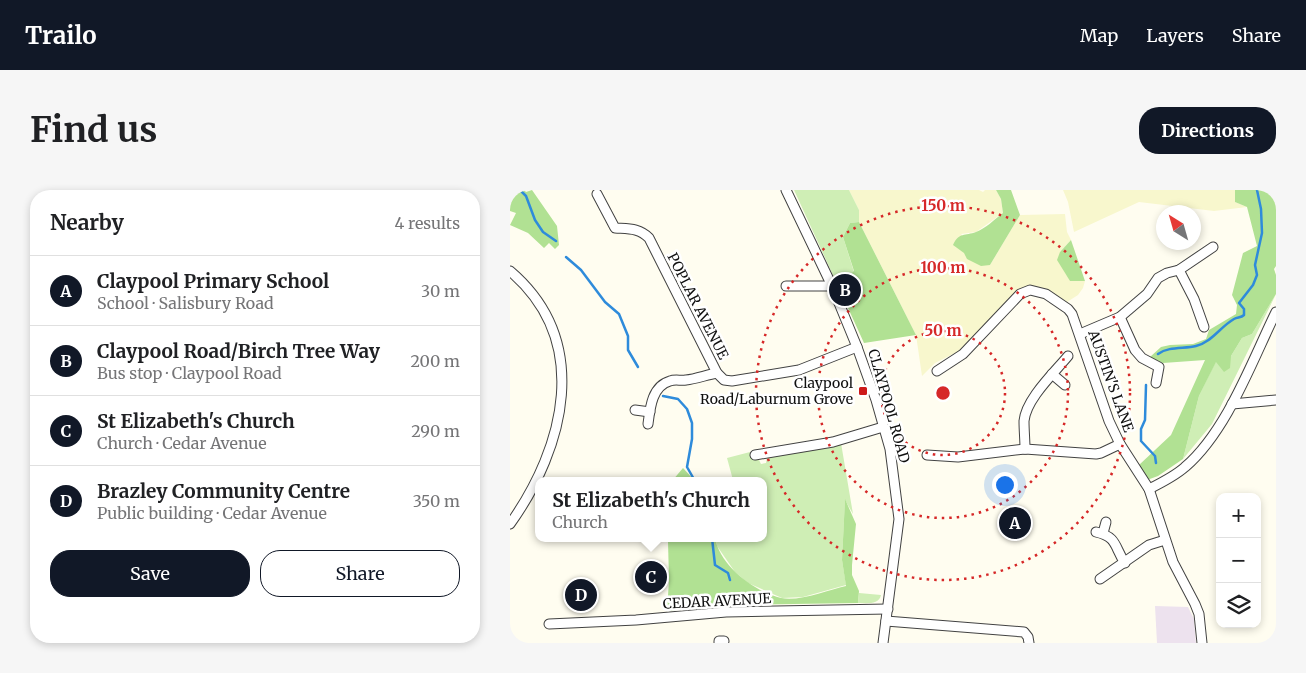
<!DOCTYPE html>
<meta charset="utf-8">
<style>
body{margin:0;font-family:Merriweather,serif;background:#f6f6f6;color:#202124}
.controls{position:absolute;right:15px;bottom:15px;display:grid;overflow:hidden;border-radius:10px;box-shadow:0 2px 8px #0003}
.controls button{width:45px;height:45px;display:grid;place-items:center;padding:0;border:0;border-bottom:1px solid #e0e0e0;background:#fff;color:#202124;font:25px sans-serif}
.compass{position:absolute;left:646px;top:15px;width:45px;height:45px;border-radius:50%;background:#fff;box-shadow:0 2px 8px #0003;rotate:323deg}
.you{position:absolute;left:494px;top:294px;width:18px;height:18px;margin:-12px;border:4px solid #fff;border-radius:50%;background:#1a73e8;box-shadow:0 0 0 8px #1a73e833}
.badge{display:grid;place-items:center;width:32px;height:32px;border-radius:50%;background:#111827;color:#fff;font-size:16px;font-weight:700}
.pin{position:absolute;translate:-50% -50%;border:2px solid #fff;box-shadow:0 1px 5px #0006}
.popup{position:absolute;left:25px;top:287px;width:232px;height:65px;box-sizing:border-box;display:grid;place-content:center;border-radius:10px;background:#fff;filter:drop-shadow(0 1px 4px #0005);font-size:16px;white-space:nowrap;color:#757577}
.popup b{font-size:19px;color:#202124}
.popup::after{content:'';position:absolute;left:50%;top:100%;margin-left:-10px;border:10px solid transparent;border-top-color:#fff}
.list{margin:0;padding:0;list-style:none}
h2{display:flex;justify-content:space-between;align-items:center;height:65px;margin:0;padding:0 20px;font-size:21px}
h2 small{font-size:16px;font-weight:400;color:#757577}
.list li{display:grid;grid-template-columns:32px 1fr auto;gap:15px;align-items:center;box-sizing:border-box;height:70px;padding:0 20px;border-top:1px solid #e0e0e0}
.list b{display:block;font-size:19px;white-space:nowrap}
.list p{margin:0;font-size:16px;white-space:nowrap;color:#757577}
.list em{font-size:16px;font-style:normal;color:#757577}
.actions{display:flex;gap:10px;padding:15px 20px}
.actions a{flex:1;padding:11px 0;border:1px solid #111827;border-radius:20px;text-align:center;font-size:18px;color:#111827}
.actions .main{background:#111827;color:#fff}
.icon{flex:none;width:28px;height:28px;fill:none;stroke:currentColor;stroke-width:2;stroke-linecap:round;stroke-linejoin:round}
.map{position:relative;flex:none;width:766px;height:453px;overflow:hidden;border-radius:20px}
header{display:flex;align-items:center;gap:30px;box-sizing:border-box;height:70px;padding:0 25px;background:#111827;color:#fff}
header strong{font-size:24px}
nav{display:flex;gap:28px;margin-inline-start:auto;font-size:18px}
.intro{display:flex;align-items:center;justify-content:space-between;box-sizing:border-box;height:120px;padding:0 30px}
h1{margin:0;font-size:35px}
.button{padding:12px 22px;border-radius:20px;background:#111827;color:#fff;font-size:18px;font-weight:700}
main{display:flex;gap:30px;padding:0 30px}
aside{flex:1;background:#fff;border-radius:20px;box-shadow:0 2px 8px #0003}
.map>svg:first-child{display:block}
.industrial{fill:#ede2ee}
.farmland{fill:#f8f7cd}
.green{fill:#cfeeb5}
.forest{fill:#b1e193}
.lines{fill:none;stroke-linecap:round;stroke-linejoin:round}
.stream{stroke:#2e8bdb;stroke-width:2.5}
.minor-casing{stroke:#424242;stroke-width:11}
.minor{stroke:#fff;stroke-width:9}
.ring{fill:none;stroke:#d62828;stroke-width:2.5;stroke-dasharray:2.5 5}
.poi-dot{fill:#cd1a18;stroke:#fff;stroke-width:2}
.labels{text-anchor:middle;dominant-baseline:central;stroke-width:5;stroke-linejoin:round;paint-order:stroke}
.street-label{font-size:14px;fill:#0f0f0f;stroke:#fff}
.poi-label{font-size:14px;fill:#0f0f0f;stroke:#fff;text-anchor:end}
.centre{fill:#d62828;stroke:#fff;stroke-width:2.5}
.ring-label{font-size:15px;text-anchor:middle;font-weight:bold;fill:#d62828;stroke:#fff;stroke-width:5;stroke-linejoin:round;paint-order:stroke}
</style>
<header>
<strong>Trailo</strong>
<nav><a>Map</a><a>Layers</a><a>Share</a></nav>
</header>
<div class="intro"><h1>Find us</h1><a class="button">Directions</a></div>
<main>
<aside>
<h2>Nearby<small>4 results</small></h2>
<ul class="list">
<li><span class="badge">A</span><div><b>Claypool Primary School</b><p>School · Salisbury Road</p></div><em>30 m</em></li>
<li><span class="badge">B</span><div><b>Claypool Road/Birch Tree Way</b><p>Bus stop · Claypool Road</p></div><em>200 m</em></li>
<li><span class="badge">C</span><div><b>St Elizabeth's Church</b><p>Church · Cedar Avenue</p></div><em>290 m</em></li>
<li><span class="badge">D</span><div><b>Brazley Community Centre</b><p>Public building · Cedar Avenue</p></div><em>350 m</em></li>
</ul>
<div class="actions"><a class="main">Save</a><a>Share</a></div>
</aside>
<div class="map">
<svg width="766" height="453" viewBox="0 0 766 453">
<rect width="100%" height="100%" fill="#fffdf0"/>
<path class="industrial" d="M645 416 678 417 684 429 686 453H647Z"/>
<g class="farmland">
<path d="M339 0H469L473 2 475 0H486L491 9 493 23 466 42 451 44 480 75 510 25 555 24 557 42 561 50 550 62 560 91H575L573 98 568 105 557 112 537 100 522 98 453 159 425 173 412 186 406 145 349 32V20Z"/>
<path d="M553 0H725V12L737 17 704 21 629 12 564 42 558 12Z"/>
</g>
<g class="green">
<path d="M284 0H339L349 20V32L340 33 333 47 344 82 328 96Z"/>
<path d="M766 104 702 234 673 269 689 206 706 171 721 166 732 148 742 144Z"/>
<path d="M331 253 343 324 335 310 332 370 336 395 293 407 272 408 238 393 225 382 207 356 205 348H254V291H220L223 290 217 268 240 262 242 269 248 268 251 274 256 273 257 267Z"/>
<path d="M349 403 371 405C369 415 357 413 348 413Z"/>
</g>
<g class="forest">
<path d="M5 0H14L16 2 22 0 47 36 49 55 45 59 39 53 34 58 18 43 0 35 6 23 0 21V3Z"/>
<path d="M486 0H501L510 25 480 75 471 76 457 69 454 63 443 55C449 42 455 46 466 42 475 39 485 29 493 23L491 9Z"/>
<path d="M725 0H763L766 11V76L764 79 766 85V104L742 144 732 148 721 166 720 178 714 182 706 172 689 206 673 269 648 286 637 290 629 275 661 245 695 170 653 173 640 167 651 157 660 155 683 154 696 149 699 140 726 124 727 115 722 105 733 63 747 56 737 17 725 12Z"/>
<path d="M349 32 406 145 354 153 328 96 344 81 333 47 340 33Z"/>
<path d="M561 50 575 91H560L547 70 550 62Z"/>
<path d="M173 278 185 291H162Z"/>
<path d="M335 309 346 334 342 375V385L349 401 348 413 213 415 157 421 159 390 158 352 172 350 171 348H205C210 376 245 402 271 408 289 412 318 400 336 396L332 370Z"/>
</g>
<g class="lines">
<g class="stream">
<path d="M10 0 16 6 25 30 33 42 46 51"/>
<path d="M56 67 71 80 95 112 109 124 118 146V160L128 177"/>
<path d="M648 164C659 156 674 159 686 156 702 152 710 137 724 129 728 127 731 128 734 125V119L729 113 743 95 747 85 745 75 752 43 751 19 747 0"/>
<path d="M636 195 635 230 631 239V251L645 266 646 273"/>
<path d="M153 206 168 209 177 219 182 233V249L177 277 185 291"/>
<path d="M202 348 205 375 218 383 220 390"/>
</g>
<g class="minor-casing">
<g id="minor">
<path d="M276 0 322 96 347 157 366 210 380 259 389 329 373 453"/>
<path d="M87 4 105 38C119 39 129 38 139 48L207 183 214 190 222 191 289 180 347 157"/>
<path d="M669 80 684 109 694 137"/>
<path d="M0 81C82 151 55 257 0 334"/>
<path d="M276 96H322"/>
<path d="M610 127 625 160 632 168 649 177 646 193"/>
<path d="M570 144 610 127 637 104 648 88 657 83 669 80 703 57"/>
<path d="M427 181 453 164 510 104 520 100 536 104 558 119 562 124 599 231 610 254 639 299 663 372 685 414 689 424 692 453"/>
<path d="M542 184 555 195"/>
<path d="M722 214 766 210"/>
<path d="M125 220 140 222"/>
<path d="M138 234C140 218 142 196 160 191 165 189 171 191 176 190 186 189 196 185 207 183"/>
<path d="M515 259C515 250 514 241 514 231 516 209 544 183 558 166"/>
<path d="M245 265 323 252 373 237"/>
<path d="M417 265 448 267 515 259 586 264 591 263 610 254"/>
<path d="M639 299C651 293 665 286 675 277 717 241 742 171 766 122"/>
<path d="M586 342C608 347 604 357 615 373"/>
<path d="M593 343 596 332"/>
<path d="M590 389 639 355 655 350"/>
<path d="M376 431 514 442 518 447 519 453"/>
<path d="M39 434 126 430 216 422 378 419"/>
<path d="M209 453V451H214"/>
</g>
</g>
<use href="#minor" class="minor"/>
</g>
<g class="ring">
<circle cx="433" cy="203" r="62"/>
<circle cx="433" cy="203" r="125"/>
<circle cx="433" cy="203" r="187"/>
</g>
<rect class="poi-dot" x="348" y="196" width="10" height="10" rx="2.5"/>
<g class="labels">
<g class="street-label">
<text transform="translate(188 116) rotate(63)">POPLAR AVENUE</text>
<text transform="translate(601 191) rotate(70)">AUSTIN'S LANE</text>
<text transform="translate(379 216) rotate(74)">CLAYPOOL ROAD</text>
<text transform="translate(207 411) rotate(-3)">CEDAR AVENUE</text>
</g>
<g class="poi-label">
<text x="343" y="193">Claypool<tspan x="343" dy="16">Road/Laburnum Grove</tspan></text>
</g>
</g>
<circle cx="433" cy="203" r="8" class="centre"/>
<g class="ring-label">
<text x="433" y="21">150 m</text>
<text x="433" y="83">100 m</text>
<text x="433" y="146">50 m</text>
</g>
</svg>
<div class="controls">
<button>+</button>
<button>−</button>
<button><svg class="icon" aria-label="layers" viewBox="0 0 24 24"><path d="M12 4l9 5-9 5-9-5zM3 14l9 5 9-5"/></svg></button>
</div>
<svg class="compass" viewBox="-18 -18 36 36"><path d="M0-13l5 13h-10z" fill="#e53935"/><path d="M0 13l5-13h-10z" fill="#757577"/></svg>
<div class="you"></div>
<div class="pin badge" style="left:505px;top:333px">A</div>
<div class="pin badge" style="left:335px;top:100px">B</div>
<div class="pin badge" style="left:141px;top:387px">C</div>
<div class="popup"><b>St Elizabeth's Church</b>Church</div>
<div class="pin badge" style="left:71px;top:405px">D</div>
</div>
</main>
